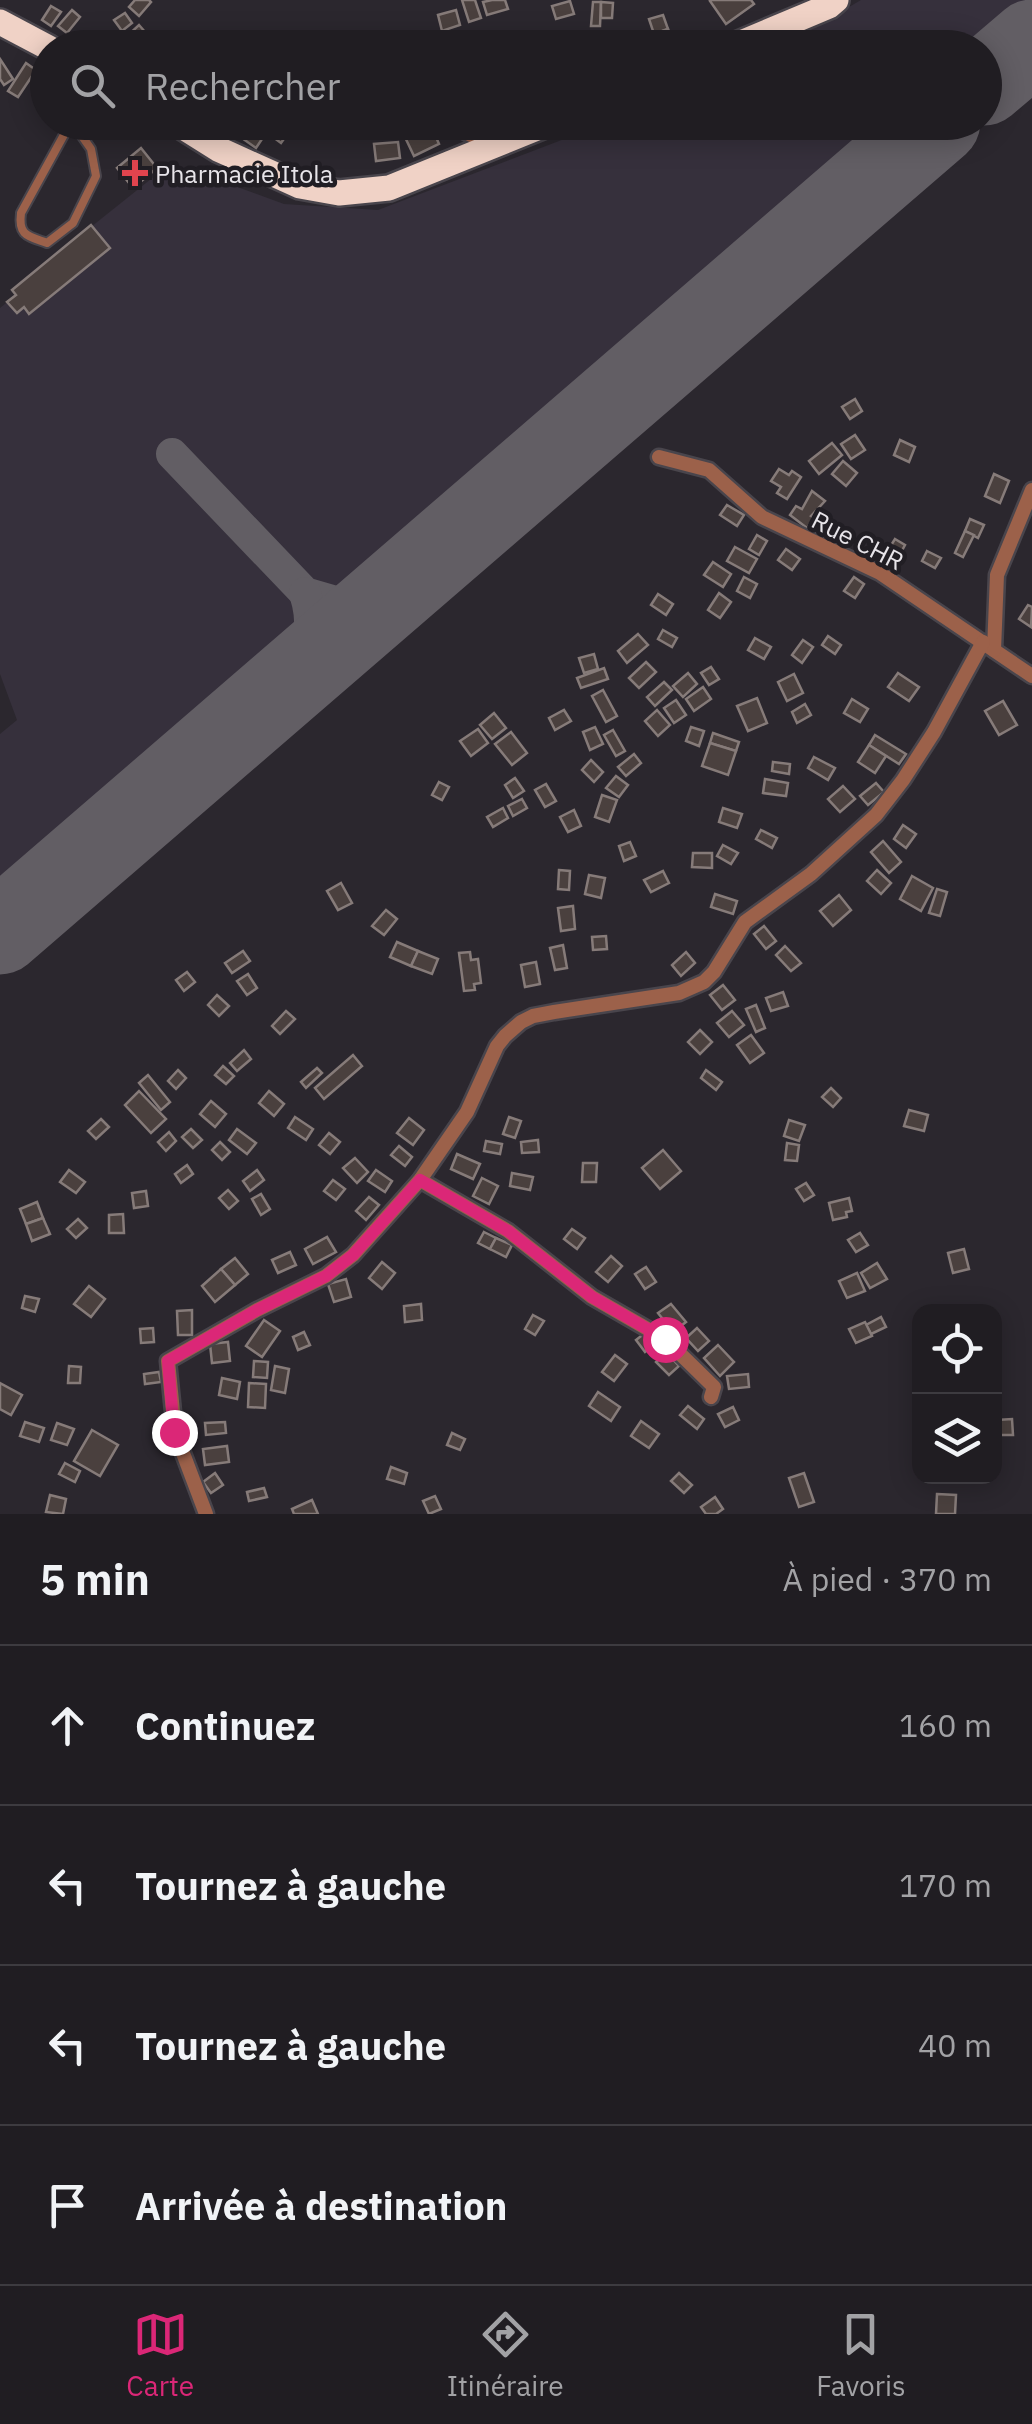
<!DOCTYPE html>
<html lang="fr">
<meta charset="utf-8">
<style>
body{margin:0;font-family:"IBM Plex Sans",sans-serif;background:#28262a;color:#f1f3f6}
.controls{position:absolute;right:30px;bottom:30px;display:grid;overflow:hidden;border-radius:20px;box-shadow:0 5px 25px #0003}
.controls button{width:90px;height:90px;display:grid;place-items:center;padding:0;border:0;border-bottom:2px solid #3d3b40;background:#201d22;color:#f1f3f6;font:50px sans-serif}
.stop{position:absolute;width:30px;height:30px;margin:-22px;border:8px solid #db2777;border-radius:50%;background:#fff}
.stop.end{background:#db2777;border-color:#fff;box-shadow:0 2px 10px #0008}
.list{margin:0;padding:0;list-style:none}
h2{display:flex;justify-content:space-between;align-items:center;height:130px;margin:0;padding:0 40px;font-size:42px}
h2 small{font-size:32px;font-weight:400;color:#a2a2a5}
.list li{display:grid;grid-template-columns:65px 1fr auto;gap:30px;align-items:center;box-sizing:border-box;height:160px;padding:0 40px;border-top:2px solid #3d3b40}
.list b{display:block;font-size:38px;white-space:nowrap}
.list em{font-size:32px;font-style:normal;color:#a2a2a5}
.icon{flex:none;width:55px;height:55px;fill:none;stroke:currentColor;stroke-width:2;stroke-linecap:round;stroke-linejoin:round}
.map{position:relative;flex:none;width:1032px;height:1514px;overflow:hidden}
.search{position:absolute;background:#201d22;box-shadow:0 5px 25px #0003;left:30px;right:30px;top:30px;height:110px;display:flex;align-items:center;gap:25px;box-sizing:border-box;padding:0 35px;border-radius:55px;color:#a2a2a5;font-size:38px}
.sheet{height:770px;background:#201d22}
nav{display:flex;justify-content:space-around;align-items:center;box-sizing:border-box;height:140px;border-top:2px solid #3d3b40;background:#201d22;font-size:28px;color:#a2a2a5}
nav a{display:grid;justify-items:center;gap:5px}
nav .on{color:#db2777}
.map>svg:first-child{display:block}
.built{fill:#36303c}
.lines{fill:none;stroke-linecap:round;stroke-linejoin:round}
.taxiway{stroke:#625e64;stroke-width:32}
.runway{stroke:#625e64;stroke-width:85}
.building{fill:#4a403e;stroke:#867b79;stroke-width:2.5}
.lane-casing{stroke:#49454c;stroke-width:12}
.street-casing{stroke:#49454c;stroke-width:19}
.highway-casing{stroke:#49454c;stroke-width:30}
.lane{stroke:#9c614a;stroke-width:8}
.street{stroke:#9c614a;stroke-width:14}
.highway{stroke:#f0d2c6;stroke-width:25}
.route{stroke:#db2777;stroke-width:12}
.health-dot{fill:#e0444e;stroke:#211e24;stroke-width:4}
.labels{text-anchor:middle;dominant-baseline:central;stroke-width:9;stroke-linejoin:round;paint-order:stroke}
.poi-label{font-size:25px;fill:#e7e4e9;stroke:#211e24;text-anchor:start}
.street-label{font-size:25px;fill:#e7e4e9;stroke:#211e24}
</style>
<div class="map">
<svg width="1032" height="1514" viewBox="0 0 1032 1514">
<rect width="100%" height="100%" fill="#2b272e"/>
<g class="built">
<path d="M861 0H1032V82L985 121 984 48H779Z"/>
<path d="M606 123H983L879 208 0 962V734L17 720 0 674V308L16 295 12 290 171 163 284 204 378 210Z"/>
</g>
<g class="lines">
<g class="taxiway">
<path d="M172 454 305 593 343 604 389 596"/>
<path d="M296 676C308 644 316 627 305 593"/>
</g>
<g class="runway">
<path d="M984 83 1032 42"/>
<path d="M0 932 938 122"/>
</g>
</g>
<g class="building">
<path d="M135 0H149L151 2 139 16 129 7Z"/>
<path d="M462 0H475L481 18 469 22Z"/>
<path d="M492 0H505L508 9 487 15 483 2Z"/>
<path d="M712 0H751L754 4 726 24 710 1Z"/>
<path d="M570 1 574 14 556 19 552 6Z"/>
<path d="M593 2H601L600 26H591Z"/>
<path d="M601 2 613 3 612 18H601Z"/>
<path d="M51 6 61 12 51 26 42 20Z"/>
<path d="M72 10 80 17 67 33 58 26Z"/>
<path d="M456 10 460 25 442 31 438 15Z"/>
<path d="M125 13 132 23 122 31 114 20Z"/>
<path d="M663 15 668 29 654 34 649 19Z"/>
<path d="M139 25 146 33 133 44 126 37Z"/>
<path d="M668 29 671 40 657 44 654 34Z"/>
<path d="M582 33 587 48H571L568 38Z"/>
<path d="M0 59 13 79 4 85 0 79Z"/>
<path d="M26 63 36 70 18 97 8 91Z"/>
<path d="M248 122 272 124 256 148 239 136Z"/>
<path d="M278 122H282L291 129 281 143 269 134Z"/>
<path d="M371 122H386L387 133 371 134Z"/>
<path d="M430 123 439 144 414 156 404 135Z"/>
<path d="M363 125 365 136 350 138 348 127Z"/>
<path d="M398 142 400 158 376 161 374 144Z"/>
<path d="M141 148 157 168 133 188 117 168Z"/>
<path d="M91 225 110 248 29 314 24 307 17 313 7 302 16 295 12 290Z"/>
<path d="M855 399 862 411 850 419 842 407Z"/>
<path d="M855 435 865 450 851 459 841 444Z"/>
<path d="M900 440 915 447 909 462 894 455Z"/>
<path d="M832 443 842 455 819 474 809 461Z"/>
<path d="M843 461 857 473 846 486 832 474Z"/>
<path d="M779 469 789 475 792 471 801 477 787 499 777 493 781 487 771 481Z"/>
<path d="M994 474 1009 481 1000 503 985 496Z"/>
<path d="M812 491 825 501 811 516 814 518 807 528 790 515 796 506 802 509Z"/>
<path d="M727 505 744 515 737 526 720 515Z"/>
<path d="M970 519 984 525 978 538 965 531Z"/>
<path d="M965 531 974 535 963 557 955 553Z"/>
<path d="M757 535 767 541 759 555 749 549Z"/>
<path d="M895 539 905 545 899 556 888 550Z"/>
<path d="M735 547 757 559 749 573 727 561Z"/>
<path d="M786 549 800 559 792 570 778 560Z"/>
<path d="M927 551 941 558 935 568 922 561Z"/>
<path d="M713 562 731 574 723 587 704 575Z"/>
<path d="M744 577 757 584 750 598 737 591Z"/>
<path d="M854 577 864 584 855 598 844 591Z"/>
<path d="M719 593 731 602 720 618 708 610Z"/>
<path d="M658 594 673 604 666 615 651 605Z"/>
<path d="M1028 605 1032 607 1031 627 1019 619Z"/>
<path d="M663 630 677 638 672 647 658 639Z"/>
<path d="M638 634 648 645 627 663 618 651Z"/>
<path d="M828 636 841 645 835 654 822 645Z"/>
<path d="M755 638 771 647 764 659 748 650Z"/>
<path d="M803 640 813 647 802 663 792 655Z"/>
<path d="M594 654 598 669 584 673 579 658Z"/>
<path d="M646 662 656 672 639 688 629 678Z"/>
<path d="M711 667 719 679 709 685 701 673Z"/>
<path d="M604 668 608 679 581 688 577 678Z"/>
<path d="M688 673 697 684 683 697 673 686Z"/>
<path d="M898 673 919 687 909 701 888 687Z"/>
<path d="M794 674 803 693 787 701 778 682Z"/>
<path d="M664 682 672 690 655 706 647 697Z"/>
<path d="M703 687 711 699 694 711 686 699Z"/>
<path d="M603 690 617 716 606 722 592 696Z"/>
<path d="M757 698 767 723 748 731 737 706Z"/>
<path d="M852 699 868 709 860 722 844 713Z"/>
<path d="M676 700 686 715 674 723 664 708Z"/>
<path d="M1003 701 1017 725 999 735 985 711Z"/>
<path d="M805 704 811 715 797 723 792 712Z"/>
<path d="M564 710 571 721 555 730 549 718Z"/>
<path d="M657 710 670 725 658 736 645 721Z"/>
<path d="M494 713 506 728 492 739 480 725Z"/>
<path d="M595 727 603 744 590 750 583 732Z"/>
<path d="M691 727 704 731 699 746 686 741Z"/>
<path d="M478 729 488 743 471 756 460 741Z"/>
<path d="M613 730 625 751 616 756 604 735Z"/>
<path d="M511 732 527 753 512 765 495 744Z"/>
<path d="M713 733 739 742 736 751 710 743Z"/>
<path d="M875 735 906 754 899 764 869 745Z"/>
<path d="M710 743 736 751 728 775 702 766Z"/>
<path d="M869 745 886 756 875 773 858 762Z"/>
<path d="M634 754 641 763 626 776 618 767Z"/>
<path d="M814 757 835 768 828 780 808 768Z"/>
<path d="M591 760 603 772 594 782 582 770Z"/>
<path d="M773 762 790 764 789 774 772 771Z"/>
<path d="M616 776 628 785 619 797 606 788Z"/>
<path d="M515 778 524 791 513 798 505 785Z"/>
<path d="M765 779 788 783 786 796 763 793Z"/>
<path d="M439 782 449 787 442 800 432 795Z"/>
<path d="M876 783 884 792 868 805 860 796Z"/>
<path d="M546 784 556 801 545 807 535 790Z"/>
<path d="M843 786 855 799 840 812 828 799Z"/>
<path d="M602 795 617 800 609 822 595 817Z"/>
<path d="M522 799 527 808 513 816 508 806Z"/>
<path d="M503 808 508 818 493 827 487 817Z"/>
<path d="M723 808 742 814 737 828 719 822Z"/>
<path d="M574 810 581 826 568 832 560 817Z"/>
<path d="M903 825 916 834 906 848 894 839Z"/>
<path d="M761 830 777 838 772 848 756 839Z"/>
<path d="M883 841 901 862 889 873 871 852Z"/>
<path d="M630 842 636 856 624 861 619 846Z"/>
<path d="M723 845 738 853 731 864 717 856Z"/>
<path d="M693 853H712V868L692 867Z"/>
<path d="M559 870 570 871 569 890 558 889Z"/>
<path d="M877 870 891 883 881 894 867 881Z"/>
<path d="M663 871 669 883 651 892 644 880Z"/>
<path d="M589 875 605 878 601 898 585 894Z"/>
<path d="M912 876 933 888 921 911 900 899Z"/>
<path d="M341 883 352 903 338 910 327 891Z"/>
<path d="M937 889 947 892 940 916 929 913Z"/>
<path d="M715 894 737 901 733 914 711 907Z"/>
<path d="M839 895 851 910 833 926 820 911Z"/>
<path d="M573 906 575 929 561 931 558 908Z"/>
<path d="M386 910 397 919 384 935 372 926Z"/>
<path d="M764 926 776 941 766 949 754 934Z"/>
<path d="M606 936 607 949 593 950 592 937Z"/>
<path d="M397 942 418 951 411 966 390 957Z"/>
<path d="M563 945 567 968 555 970 550 948Z"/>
<path d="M785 946 801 963 791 971 776 955Z"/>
<path d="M243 951 250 961 232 973 225 963Z"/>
<path d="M418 951 438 959 432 974 411 966Z"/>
<path d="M470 952 471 960 478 959 481 983 474 984 475 990 464 991 459 953Z"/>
<path d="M686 952 695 963 681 976 672 965Z"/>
<path d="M536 962 540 984 525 987 521 965Z"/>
<path d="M187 972 195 982 184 991 176 980Z"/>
<path d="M248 974 257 988 247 995 237 981Z"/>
<path d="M723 985 735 1000 722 1010 710 995Z"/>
<path d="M783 992 788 1006 771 1011 766 998Z"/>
<path d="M217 995 229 1006 219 1016 208 1005Z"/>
<path d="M756 1005 765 1028 756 1032 746 1009Z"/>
<path d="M286 1011 295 1019 280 1034 272 1026Z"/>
<path d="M732 1011 744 1025 729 1037 717 1023Z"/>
<path d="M700 1030 712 1042 700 1054 688 1042Z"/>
<path d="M751 1035 764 1053 750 1063 737 1045Z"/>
<path d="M244 1050 251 1059 237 1071 230 1063Z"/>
<path d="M353 1055 362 1066 324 1099 315 1088Z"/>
<path d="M223 1066 234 1076 226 1084 215 1075Z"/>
<path d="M317 1068 322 1073 306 1088 301 1082Z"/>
<path d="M178 1070 186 1078 176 1089 168 1081Z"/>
<path d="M706 1070 722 1082 716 1090 701 1078Z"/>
<path d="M148 1075 170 1102 161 1110 139 1083Z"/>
<path d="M831 1088 841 1098 833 1107 822 1097Z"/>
<path d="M139 1091 166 1119 151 1133 125 1105Z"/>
<path d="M269 1091 284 1104 274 1116 259 1103Z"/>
<path d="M211 1101 226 1114 215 1127 200 1114Z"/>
<path d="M909 1110 928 1115 924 1131 904 1126Z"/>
<path d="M295 1117 313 1129 306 1140 288 1128Z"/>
<path d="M509 1117 521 1121 515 1138 503 1134Z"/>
<path d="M409 1118 424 1130 413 1145 397 1133Z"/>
<path d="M101 1119 109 1127 96 1139 88 1131Z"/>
<path d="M789 1120 805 1125 799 1141 784 1136Z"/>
<path d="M191 1129 202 1140 193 1148 182 1137Z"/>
<path d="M237 1129 256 1143 247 1154 229 1140Z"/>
<path d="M169 1132 176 1141 166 1151 158 1142Z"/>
<path d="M329 1133 340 1142 330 1154 319 1145Z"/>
<path d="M538 1140 539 1152 522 1153 521 1142Z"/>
<path d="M486 1141 502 1144 500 1154 484 1151Z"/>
<path d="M220 1142 230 1152 222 1160 212 1150Z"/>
<path d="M787 1143 799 1145 797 1161 785 1160Z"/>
<path d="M399 1146 412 1157 405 1166 391 1155Z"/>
<path d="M663 1150 681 1171 660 1189 642 1168Z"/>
<path d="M457 1154 480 1164 473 1179 451 1169Z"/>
<path d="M355 1158 368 1172 357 1183 343 1168Z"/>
<path d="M583 1163H597L596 1182H582Z"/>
<path d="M187 1165 193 1174 181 1183 175 1174Z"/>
<path d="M69 1170 85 1182 76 1193 60 1182Z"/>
<path d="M257 1170 264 1180 250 1191 243 1181Z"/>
<path d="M376 1170 392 1181 385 1192 368 1181Z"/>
<path d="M512 1173 533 1177 530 1190 510 1186Z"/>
<path d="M482 1178 498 1186 489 1204 473 1196Z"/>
<path d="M333 1180 345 1189 336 1200 324 1191Z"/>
<path d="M806 1183 814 1195 804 1201 796 1189Z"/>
<path d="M228 1190 238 1201 229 1209 219 1198Z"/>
<path d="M146 1191 148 1206 134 1208 132 1193Z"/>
<path d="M261 1194 270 1209 261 1215 252 1199Z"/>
<path d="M369 1197 379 1205 366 1220 356 1211Z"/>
<path d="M849 1198 852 1211 846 1212 847 1217 833 1220 829 1203Z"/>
<path d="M37 1202 43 1218 26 1224 20 1209Z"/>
<path d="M123 1214 124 1233H109V1215Z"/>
<path d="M43 1218 50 1234 32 1241 26 1224Z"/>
<path d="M78 1219 87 1228 76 1238 67 1229Z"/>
<path d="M572 1229 585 1238 577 1249 564 1239Z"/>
<path d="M484 1232 496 1238 490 1249 478 1243Z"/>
<path d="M860 1233 868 1245 856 1252 848 1240Z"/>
<path d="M327 1237 336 1252 313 1264 305 1249Z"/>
<path d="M496 1238 512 1245 506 1257 490 1249Z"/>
<path d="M964 1249 969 1269 953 1273 948 1253Z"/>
<path d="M290 1252 296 1265 278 1273 272 1260Z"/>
<path d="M611 1256 622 1266 608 1282 596 1272Z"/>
<path d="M235 1258 248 1274 235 1285 221 1269Z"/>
<path d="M382 1262 395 1273 382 1289 369 1278Z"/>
<path d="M877 1263 887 1279 870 1288 861 1273Z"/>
<path d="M646 1267 656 1282 645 1289 635 1274Z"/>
<path d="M221 1269 235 1285 215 1302 202 1286Z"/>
<path d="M857 1273 865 1291 847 1298 839 1281Z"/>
<path d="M346 1279 351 1297 334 1302 328 1284Z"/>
<path d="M89 1286 105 1299 91 1317 74 1304Z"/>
<path d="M25 1296 39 1299 35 1312 22 1308Z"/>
<path d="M421 1304 422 1320 405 1322 404 1306Z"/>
<path d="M671 1304 686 1322 673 1332 658 1313Z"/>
<path d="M192 1310V1335H178L177 1311Z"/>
<path d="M533 1315 544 1321 535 1335 525 1329Z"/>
<path d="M881 1317 886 1327 871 1334 866 1325Z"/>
<path d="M264 1320 280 1331 262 1357 246 1346Z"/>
<path d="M865 1322 872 1336 856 1343 849 1329Z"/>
<path d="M153 1328 154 1342 141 1343 140 1329Z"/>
<path d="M697 1328 709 1341 698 1351 686 1338Z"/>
<path d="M304 1332 310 1345 298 1350 293 1337Z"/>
<path d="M645 1333 654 1345 645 1352 636 1340Z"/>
<path d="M228 1342 230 1361 212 1363 210 1344Z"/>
<path d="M718 1345 734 1362 720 1376 704 1358Z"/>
<path d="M666 1352 679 1366 669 1375 656 1362Z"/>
<path d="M615 1355 627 1364 614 1381 602 1372Z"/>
<path d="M254 1361 268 1362 267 1378 253 1377Z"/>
<path d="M69 1366 81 1367 80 1383H68Z"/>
<path d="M275 1366 289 1369 285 1393 271 1390Z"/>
<path d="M159 1372 161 1382 145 1384 144 1374Z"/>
<path d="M748 1374 749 1387 729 1389 727 1376Z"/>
<path d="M222 1378 240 1382 237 1399 219 1395Z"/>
<path d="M0 1383 22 1395 11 1415 0 1409Z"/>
<path d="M249 1383 266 1384 265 1408 248 1407Z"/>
<path d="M598 1392 620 1407 611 1421 589 1406Z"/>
<path d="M688 1406 704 1419 697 1429 680 1415Z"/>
<path d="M733 1407 739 1420 725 1427 718 1414Z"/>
<path d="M1012 1419 1013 1435H998L997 1420Z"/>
<path d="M641 1421 659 1434 649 1448 631 1436Z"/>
<path d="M25 1422 44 1428 39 1442 20 1436Z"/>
<path d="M225 1422 226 1433 206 1435 205 1423Z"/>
<path d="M57 1423 74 1429 67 1445 51 1440Z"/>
<path d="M92 1430 118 1445 100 1476 74 1461Z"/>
<path d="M452 1433 465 1439 460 1450 447 1445Z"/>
<path d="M227 1446 229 1462 205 1465 203 1449Z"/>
<path d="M65 1463 80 1471 75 1482 59 1474Z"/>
<path d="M391 1467 407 1473 404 1484 387 1479Z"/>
<path d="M215 1473 223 1485 211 1493 203 1482Z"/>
<path d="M679 1473 692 1485 684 1493 671 1481Z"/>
<path d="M804 1473 814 1502 799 1507 789 1478Z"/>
<path d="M264 1488 267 1497 249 1501 247 1492Z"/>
<path d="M937 1494 956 1495 955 1514H936Z"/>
<path d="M50 1495 66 1499 63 1514 46 1512Z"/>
<path d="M435 1496 441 1509 429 1514 423 1501Z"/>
<path d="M715 1497 723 1509 716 1514H706L701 1507Z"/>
<path d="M312 1500 318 1514H294L292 1509Z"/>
</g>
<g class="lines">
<g class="lane-casing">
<path id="lane" d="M71 122 21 213C18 236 28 236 47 243L73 223 96 176 91 149 72 122"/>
</g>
<g class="street-casing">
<g id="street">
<path d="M455 122 458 128 477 138 488 150"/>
<path d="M659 457 709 470 762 517 880 573 1032 676"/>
<path d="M994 650 997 575 1032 490"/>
<path d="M420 1180 508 1231 592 1297 665 1339 714 1387 711 1397"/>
<path d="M206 1514 175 1432 168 1361 257 1310 326 1276 353 1255 420 1180 467 1112 497 1046 505 1036 521 1022 533 1016 554 1012 679 993 704 982 714 972 745 922 811 874 876 815 903 780 934 732 983 642"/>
</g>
</g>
<g class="highway-casing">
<g id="highway">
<path d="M0 22 49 48"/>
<path d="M729 48 829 6 836 0"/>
<path d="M175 122 218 149 300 186 339 193 389 188 552 122"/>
</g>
</g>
<use href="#lane" class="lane"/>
<use href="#street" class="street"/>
<use href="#highway" class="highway"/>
</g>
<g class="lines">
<path class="route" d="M174 1432 168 1361 257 1310 326 1276 353 1255 420 1180 508 1231 592 1297 665 1339"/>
</g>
<path class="health-dot" d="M130 158h10v10h10v10h-10v10h-10v-10h-10v-10h10z"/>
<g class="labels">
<g class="poi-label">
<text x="155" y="173">Pharmacie Itola</text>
</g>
<g class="street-label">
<text transform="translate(858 540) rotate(27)">Rue CHR</text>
</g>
</g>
</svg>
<div class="controls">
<button><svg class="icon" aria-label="locate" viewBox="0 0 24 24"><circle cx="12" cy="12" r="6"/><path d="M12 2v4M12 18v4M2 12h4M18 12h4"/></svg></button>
<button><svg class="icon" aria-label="layers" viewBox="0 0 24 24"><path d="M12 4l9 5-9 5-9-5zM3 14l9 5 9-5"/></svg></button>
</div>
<div class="stop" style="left:665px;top:1339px"></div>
<div class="stop end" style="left:174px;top:1432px"></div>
<div class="search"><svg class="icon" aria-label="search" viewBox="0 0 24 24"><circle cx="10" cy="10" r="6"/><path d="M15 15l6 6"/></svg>Rechercher</div>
</div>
<section class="sheet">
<h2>5 min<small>À pied · 370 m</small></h2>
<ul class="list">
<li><svg class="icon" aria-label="ahead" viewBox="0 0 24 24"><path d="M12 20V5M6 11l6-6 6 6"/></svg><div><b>Continuez</b></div><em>160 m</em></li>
<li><svg class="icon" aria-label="left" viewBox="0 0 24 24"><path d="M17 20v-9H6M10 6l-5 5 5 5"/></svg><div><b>Tournez à gauche</b></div><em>170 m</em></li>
<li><svg class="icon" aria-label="left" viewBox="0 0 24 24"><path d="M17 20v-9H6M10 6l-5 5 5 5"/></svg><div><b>Tournez à gauche</b></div><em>40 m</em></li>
<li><svg class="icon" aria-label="arrive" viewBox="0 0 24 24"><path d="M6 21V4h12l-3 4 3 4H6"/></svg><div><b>Arrivée à destination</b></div></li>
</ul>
</section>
<nav>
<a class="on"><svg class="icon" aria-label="map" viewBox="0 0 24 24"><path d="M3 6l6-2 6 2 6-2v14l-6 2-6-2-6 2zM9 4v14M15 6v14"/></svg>Carte</a>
<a><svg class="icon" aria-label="directions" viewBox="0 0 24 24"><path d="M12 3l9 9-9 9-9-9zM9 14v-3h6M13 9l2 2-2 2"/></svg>Itinéraire</a>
<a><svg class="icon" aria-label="saved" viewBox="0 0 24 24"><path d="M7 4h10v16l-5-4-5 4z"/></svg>Favoris</a>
</nav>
